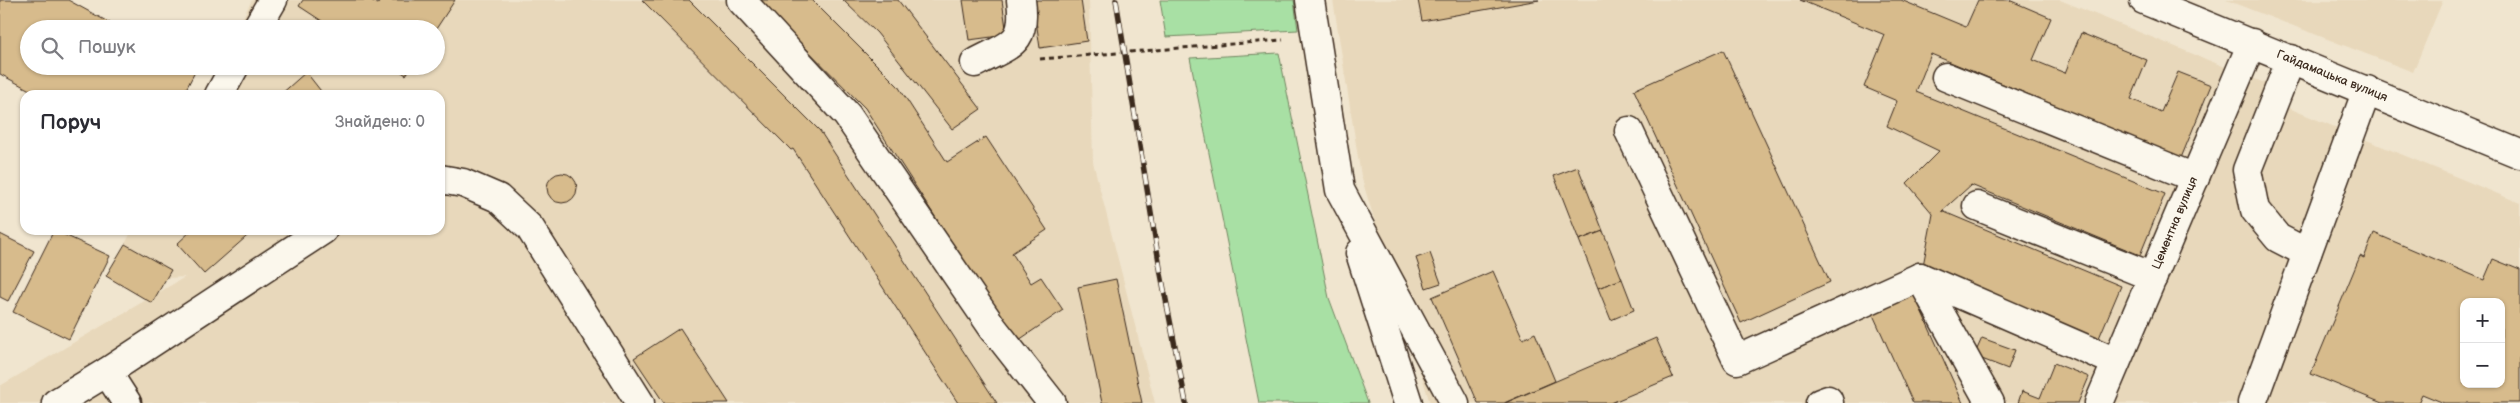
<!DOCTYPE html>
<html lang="uk">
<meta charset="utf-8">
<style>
body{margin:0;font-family:"Balsamiq Sans",sans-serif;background:#f7f7f7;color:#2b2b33}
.controls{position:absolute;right:15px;bottom:15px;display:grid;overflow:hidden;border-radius:10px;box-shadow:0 1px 4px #0004}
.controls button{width:45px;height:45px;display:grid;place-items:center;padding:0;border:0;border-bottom:1px solid #e1e1e2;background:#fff;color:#2b2b33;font:25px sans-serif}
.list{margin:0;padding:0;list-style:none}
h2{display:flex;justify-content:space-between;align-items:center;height:65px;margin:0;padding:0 20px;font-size:21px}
h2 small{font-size:16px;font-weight:400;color:#7c7c81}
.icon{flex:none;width:28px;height:28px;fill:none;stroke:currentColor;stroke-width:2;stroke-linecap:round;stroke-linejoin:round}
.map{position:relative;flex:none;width:2520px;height:403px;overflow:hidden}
.search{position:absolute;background:#fff;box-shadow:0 1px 4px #0004;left:20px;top:20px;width:425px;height:55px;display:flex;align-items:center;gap:12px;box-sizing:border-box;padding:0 18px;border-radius:28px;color:#7c7c81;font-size:19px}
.panel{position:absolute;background:#fff;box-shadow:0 1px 4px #0004;left:20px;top:90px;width:425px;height:145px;border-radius:15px}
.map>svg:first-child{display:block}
.built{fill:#e8d8bb;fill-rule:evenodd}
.green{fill:#a8e0a4;stroke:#728561}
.building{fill:#d7bb8c;stroke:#3b2a1e;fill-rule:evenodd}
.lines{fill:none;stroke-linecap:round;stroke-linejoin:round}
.minor-casing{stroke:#3b2a1e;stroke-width:31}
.path{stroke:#3b2a1e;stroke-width:3;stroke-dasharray:5 4;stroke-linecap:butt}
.minor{stroke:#fbf7ec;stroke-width:28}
.rail-casing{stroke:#3b2a1e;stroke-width:5.5}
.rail{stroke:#fbf7ec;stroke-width:4;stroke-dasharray:11;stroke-linecap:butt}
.labels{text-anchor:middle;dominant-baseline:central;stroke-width:5;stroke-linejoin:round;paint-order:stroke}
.street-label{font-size:12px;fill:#3b2a1e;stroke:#fbf7ec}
</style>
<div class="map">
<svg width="2520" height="403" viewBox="0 0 2520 403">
<rect width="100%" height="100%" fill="#f0e5cf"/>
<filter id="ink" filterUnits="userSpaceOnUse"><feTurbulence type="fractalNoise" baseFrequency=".02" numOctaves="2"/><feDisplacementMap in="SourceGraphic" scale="10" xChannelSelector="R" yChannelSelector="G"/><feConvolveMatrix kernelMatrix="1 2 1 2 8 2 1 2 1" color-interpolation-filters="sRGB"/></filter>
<g filter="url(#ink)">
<g class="built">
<path d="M252 0H1089L1093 162 1155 403H0V386L185 277 166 278 170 270 125 244 132 230H440V95H202L217 66H436V29H237Z"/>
<path d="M1333 0H2060L2267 84 2262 97 2520 203V403H1430L1361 176ZM2464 302H2501V384H2464Z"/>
<path d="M2226 0H2443L2413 72Z"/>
</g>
<g class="green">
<path d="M1160 0H1294L1298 30 1166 37Z"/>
<path d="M1279 53 1329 298 1368 403H1259L1190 58Z"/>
</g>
<g class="building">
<path d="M0 0H68L121 29H29V66H190L196 70 183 95H39L0 74Z"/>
<path d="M303 0H371L378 4 380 0H455L436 29H334L299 6Z"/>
<path d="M642 0H689L820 131 997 403H958L793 149 791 150Z"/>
<path d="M758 0H812L898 86 947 162 986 137 1047 230 1012 253 1031 283 1041 277 1063 310 1016 342 865 108Z"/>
<path d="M843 0H898L981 109 952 129 877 33Z"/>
<path d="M963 0H1002L1007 35 969 40Z"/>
<path d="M1033 0H1081L1087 41 1040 48Z"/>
<path d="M1418 0H1539L1422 21Z"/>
<path d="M1800 0H1901L1966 27 1978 0H2009L2051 18 2033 60 2065 73 2081 33 2147 60 2131 99 2161 112 2178 72 2211 85 2181 158 1931 54 1916 92 2165 194 2140 255 1971 185 1942 211 2121 286 2096 345 1922 271 1933 214 1907 183 1939 151 1887 126 1897 101 1864 87 1885 35Z"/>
<path d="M1723 50 1830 282 1741 323 1634 90Z"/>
<path d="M393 66H412L406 75Z"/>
<path d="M306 72 324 95H280Z"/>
<path d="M1578 167 1603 231 1579 240 1554 176Z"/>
<circle cx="562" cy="188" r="15"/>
<path d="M54 230 110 256 69 339 13 312Z"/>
<path d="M192 230H254L204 274 177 244Z"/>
<path d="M1603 231 1622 279 1598 288 1579 240Z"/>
<path d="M2374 233 2484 280 2493 259 2520 270V403H2444L2422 394 2418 403H2382L2311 374 2360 256 2364 258ZM2464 302H2501V384H2464Z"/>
<path d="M0 234 34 251 8 301 0 297Z"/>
<path d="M125 244 171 270 152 303 106 276Z"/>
<path d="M1430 253 1441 283 1426 288 1416 258Z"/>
<path d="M1493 271 1523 339 1535 333 1555 381 1504 403H1478L1432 297Z"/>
<path d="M1116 279 1142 403H1102L1078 287Z"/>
<path d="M1622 279 1634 310 1611 320 1598 288Z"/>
<path d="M1911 288 1963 403H1913L1869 306Z"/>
<path d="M680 328 729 403H664L634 358Z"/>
<path d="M1656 338 1673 377 1611 403H1505Z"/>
<path d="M1982 338 2015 350 2008 369 1974 356Z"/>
<path d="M2054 363 2089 377 2078 403H2018L2022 391 2040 398Z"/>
</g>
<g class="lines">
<g class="minor-casing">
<g id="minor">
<path d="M741 0 847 115 993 328 1052 403"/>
<path d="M1310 0 1340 190 1455 403"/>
<path d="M2144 0 2520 154"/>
<path d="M256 29 273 0"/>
<path d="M2291 59 2247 170 2255 210 2278 238 2307 253"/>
<path d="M975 63C1010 44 1027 45 1021 0"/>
<path d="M1946 77 2195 178"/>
<path d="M219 95 235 66"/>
<path d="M1629 131 1737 360 1920 277 1990 403"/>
<path d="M440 179 463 183 498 198 530 228 640 403"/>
<path d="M1977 206 2153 277"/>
<path d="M1360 253 1408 403"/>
<path d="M1920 277 2116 362"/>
<path d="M107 372 323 230"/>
<path d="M56 403 107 372 127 403"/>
<path d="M1820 403 1828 400 1829 403"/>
<path d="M2099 403 2252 43"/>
<path d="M2252 403 2367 90"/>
</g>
</g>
<path class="path" d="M1040 59 1283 40"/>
<use href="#minor" class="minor"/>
<g class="rail-casing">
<path id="rail" d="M1116 0 1161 274 1186 403"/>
</g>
<use href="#rail" class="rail"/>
</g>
</g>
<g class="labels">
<g class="street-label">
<text transform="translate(2332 76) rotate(22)">Гайдамацька вулиця</text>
<text transform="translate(2175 223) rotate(-67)">Цементна вулиця</text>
</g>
</g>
</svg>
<div class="controls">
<button>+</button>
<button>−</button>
</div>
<div class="search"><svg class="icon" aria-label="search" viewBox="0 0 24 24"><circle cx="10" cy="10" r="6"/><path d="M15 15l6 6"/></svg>Пошук</div>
<section class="panel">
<h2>Поруч<small>Знайдено: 0</small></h2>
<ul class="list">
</ul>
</section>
</div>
